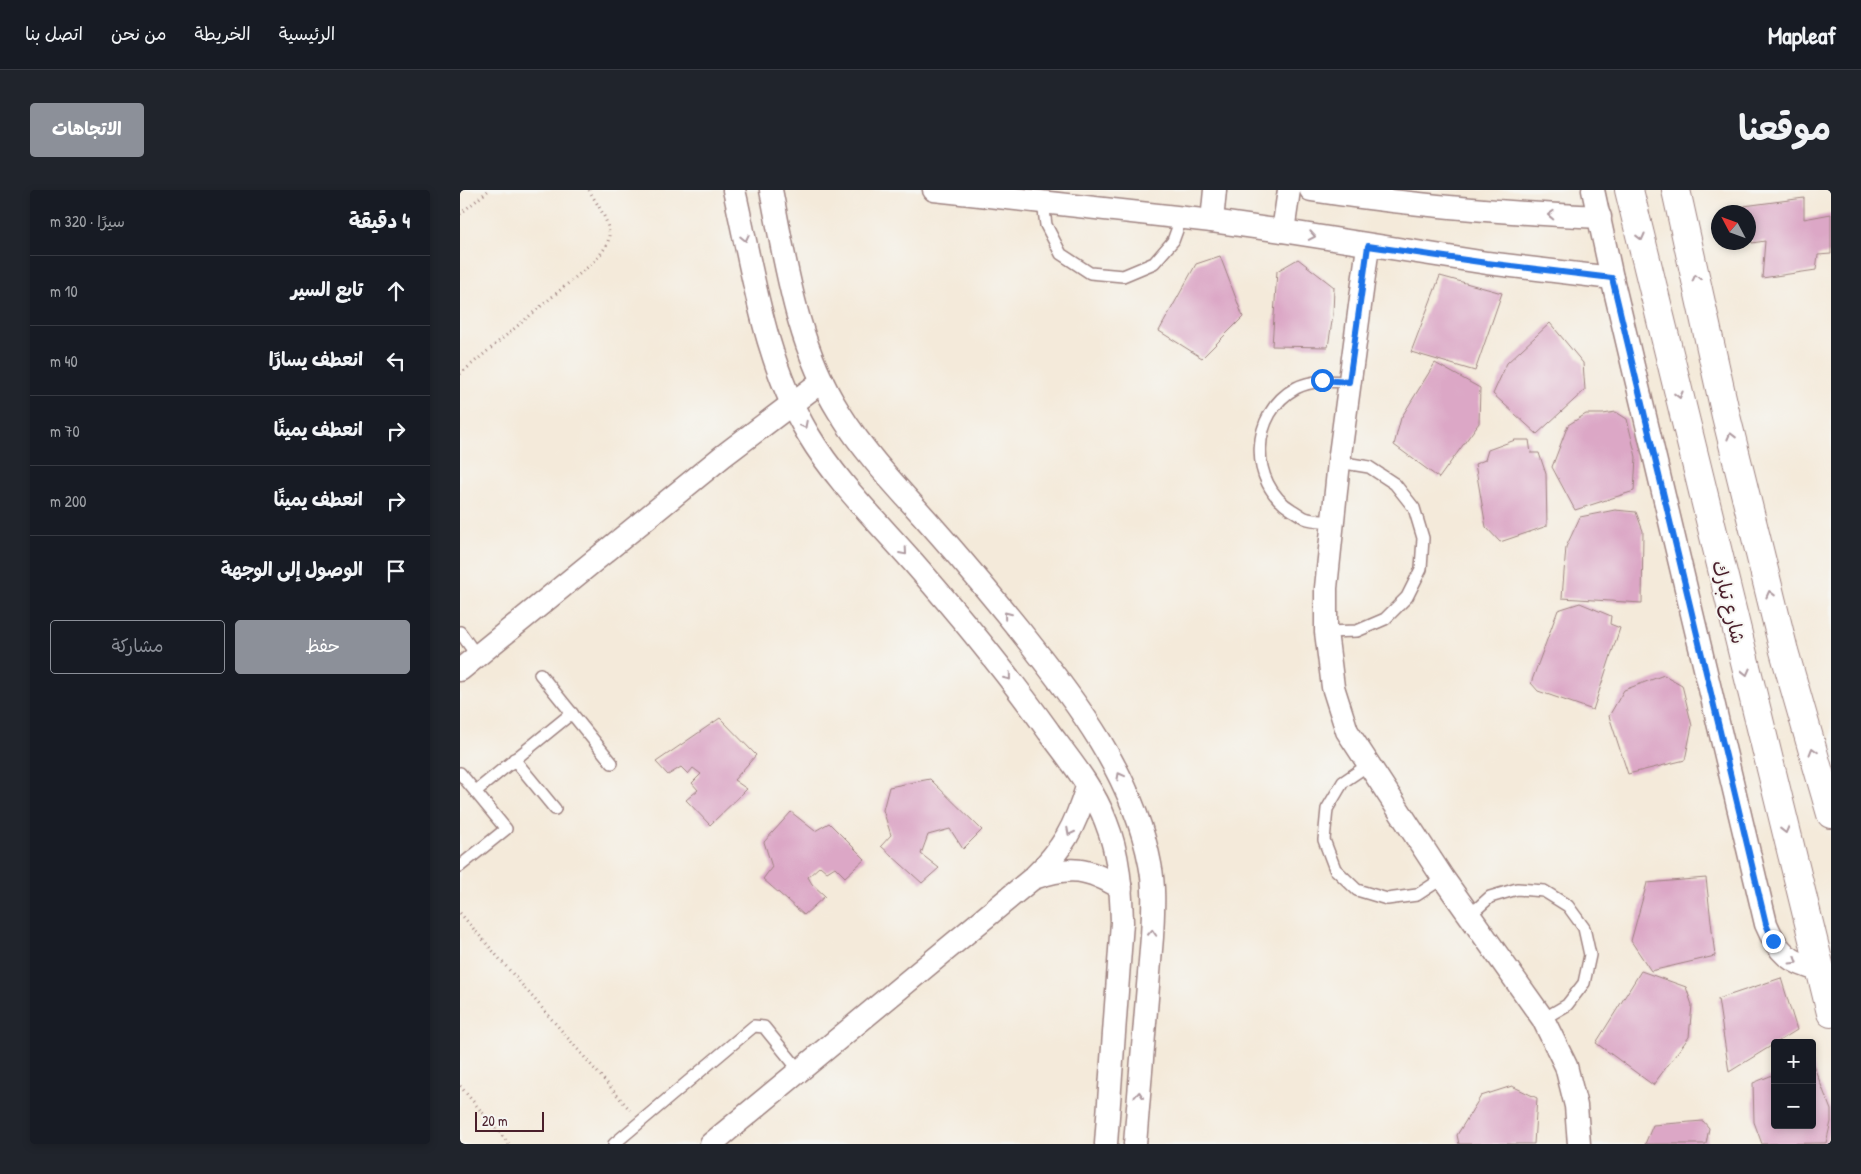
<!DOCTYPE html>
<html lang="ar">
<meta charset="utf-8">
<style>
body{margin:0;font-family:"Patrick Hand","Playpen Sans Arabic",sans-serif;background:#20242c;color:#f1f3f6;direction:rtl}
.controls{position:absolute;right:15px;bottom:15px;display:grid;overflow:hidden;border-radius:5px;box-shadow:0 2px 8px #0003}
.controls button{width:45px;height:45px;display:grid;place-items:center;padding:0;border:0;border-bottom:1px solid #363941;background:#171b24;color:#f1f3f6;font:25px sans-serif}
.compass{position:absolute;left:1251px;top:15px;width:45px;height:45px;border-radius:50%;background:#171b24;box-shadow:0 2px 8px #0003;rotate:311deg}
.scale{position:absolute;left:15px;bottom:12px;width:69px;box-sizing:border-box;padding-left:5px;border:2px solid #4a1f2b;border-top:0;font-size:14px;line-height:18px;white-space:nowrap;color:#4a1f2b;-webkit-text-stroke:4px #f6f6f2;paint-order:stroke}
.stop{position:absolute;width:15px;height:15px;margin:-11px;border:4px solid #1a73e8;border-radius:50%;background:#fff}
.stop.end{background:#1a73e8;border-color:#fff;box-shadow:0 1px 5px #0008}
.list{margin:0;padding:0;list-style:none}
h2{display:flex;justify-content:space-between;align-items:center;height:65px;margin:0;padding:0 20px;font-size:21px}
h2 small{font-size:16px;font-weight:400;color:#9ea1a6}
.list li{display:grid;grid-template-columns:32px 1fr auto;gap:15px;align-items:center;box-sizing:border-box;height:70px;padding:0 20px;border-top:1px solid #363941}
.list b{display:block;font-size:19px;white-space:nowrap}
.list em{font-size:16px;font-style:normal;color:#9ea1a6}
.actions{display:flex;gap:10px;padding:15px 20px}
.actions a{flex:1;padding:11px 0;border:1px solid #8c9099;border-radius:5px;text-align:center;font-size:18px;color:#8c9099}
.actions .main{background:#8c9099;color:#fff}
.icon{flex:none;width:28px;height:28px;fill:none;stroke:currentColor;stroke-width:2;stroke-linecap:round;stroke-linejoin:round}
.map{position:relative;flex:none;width:1371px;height:954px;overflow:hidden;direction:ltr;border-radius:5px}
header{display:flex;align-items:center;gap:30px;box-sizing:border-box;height:70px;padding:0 25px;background:#171b24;border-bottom:1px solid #363941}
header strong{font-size:24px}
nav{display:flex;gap:28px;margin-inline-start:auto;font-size:18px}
.intro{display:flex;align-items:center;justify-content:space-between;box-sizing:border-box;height:120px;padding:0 30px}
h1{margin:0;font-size:35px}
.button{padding:12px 22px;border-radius:5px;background:#8c9099;color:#fff;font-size:18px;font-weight:700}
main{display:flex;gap:30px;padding:0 30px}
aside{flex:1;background:#171b24;border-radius:5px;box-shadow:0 2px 8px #0003}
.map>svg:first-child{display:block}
.building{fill:#dca7c6}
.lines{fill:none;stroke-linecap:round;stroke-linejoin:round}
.lane-casing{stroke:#9f8482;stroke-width:14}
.street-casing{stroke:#9f8482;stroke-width:25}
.secondary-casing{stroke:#9f8482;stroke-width:30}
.path{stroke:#9f8482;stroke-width:3;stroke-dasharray:1 4;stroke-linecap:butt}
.lane{stroke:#fff;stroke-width:11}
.street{stroke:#fff;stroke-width:22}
.secondary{stroke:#fff;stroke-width:28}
.oneway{stroke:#ae9aa0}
.route{stroke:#1a73e8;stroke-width:6}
.labels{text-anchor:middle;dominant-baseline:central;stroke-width:4;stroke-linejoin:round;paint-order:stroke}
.street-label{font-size:19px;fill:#4a1f2b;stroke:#f6f6f2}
</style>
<header>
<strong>Mapleaf</strong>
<nav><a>الرئيسية</a><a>الخريطة</a><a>من نحن</a><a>اتصل بنا</a></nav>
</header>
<div class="intro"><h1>موقعنا</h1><a class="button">الاتجاهات</a></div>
<main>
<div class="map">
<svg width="1371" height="954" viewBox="0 0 1371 954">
<rect width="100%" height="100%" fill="#f6f6f2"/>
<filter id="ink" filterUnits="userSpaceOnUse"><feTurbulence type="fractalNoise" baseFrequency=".02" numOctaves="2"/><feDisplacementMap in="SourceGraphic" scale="10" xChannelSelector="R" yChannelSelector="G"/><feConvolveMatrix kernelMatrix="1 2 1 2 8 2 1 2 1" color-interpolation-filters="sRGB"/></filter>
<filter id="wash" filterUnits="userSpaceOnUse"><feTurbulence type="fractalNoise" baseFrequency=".0096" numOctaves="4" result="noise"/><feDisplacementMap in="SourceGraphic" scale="20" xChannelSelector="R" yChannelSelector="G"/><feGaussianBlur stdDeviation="1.12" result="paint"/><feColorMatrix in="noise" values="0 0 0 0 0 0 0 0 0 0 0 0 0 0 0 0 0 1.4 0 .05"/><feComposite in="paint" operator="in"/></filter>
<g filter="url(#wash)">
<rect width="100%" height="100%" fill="#f4eada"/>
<g id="blocks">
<g class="building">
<path d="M1344 8V29L1371 24V64L1358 65 1356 80 1302 88 1305 51 1292 53 1288 37V22H1286L1284 16Z"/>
<path d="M760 66 783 127 742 168 699 141 736 74Z"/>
<path d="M838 69 874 97 873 125 868 157 812 156 817 81Z"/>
<path d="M980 86 1042 103 1015 181 951 162Z"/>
<path d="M1090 133 1123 173 1125 200 1077 244 1033 204 1047 173Z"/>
<path d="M975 173 1020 198 1019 233 979 288 934 255 941 228Z"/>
<path d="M1156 222 1167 229 1176 267 1174 301 1115 320 1092 277 1108 235 1126 224H1143Z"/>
<path d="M1055 250H1069L1071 263H1079L1086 284 1087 336 1040 352 1026 337 1015 274 1025 270 1028 260Z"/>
<path d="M1155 320 1176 322 1183 341 1182 413 1102 408 1106 357 1120 327Z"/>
<path d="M1120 413 1151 426 1150 434 1160 438 1133 520 1078 501 1071 493 1098 420Z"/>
<path d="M1204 485 1222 495 1232 536 1225 570 1168 584 1149 526 1164 500Z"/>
<path d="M260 528 296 565 274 590 287 599 250 635 226 610 238 600 232 593 241 584 233 578 228 584 221 577 208 585 196 572Z"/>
<path d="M470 589 522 640 503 659 490 639 468 645 461 664 479 678 462 693 421 656 431 645 423 620 429 597Z"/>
<path d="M331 622 355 641 369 633 405 669 385 687 375 677 367 682 360 676 348 687 352 694 365 706 344 725 303 689 312 677 304 652Z"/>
<path d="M1246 688 1255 766 1191 781 1171 751 1187 693Z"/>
<path d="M1181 781 1226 797 1232 815 1229 847 1193 895 1136 853Z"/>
<path d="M1321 788 1337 840 1269 882 1258 809Z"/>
<path d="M1352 872 1371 920V932L1366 953 1302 954 1294 932 1293 893 1315 884V935H1352Z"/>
<path d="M1052 896 1077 908 1074 954H999L997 945 1021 906Z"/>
<path d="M1243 931 1249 938 1246 954H1185L1193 935Z"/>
</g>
</g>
</g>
<g filter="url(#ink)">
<use href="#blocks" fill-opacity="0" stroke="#9f8482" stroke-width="1"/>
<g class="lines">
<g class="lane-casing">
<g id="lane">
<path d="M583 13 586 35 601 64 630 83 663 86 694 73 713 51 721 29"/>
<path d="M872 332C864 331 853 331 845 328 841 326 836 322 832 320 788 293 790 223 836 198 853 189 871 191 889 192"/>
<path d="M0 442 17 466"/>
<path d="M866 442 897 441 925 429 947 407 961 379 963 348 954 318 935 294 909 277 879 272"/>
<path d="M80 484 152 573"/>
<path d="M54 569 95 619"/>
<path d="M908 575 883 592 867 619 864 650 875 679 897 700 927 709 957 705 983 688"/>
<path d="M0 583 46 639 0 676"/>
<path d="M16 601 112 523"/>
<path d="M1009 726 1030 707 1057 699 1084 701 1108 716 1124 738 1130 765 1124 793 1107 815 1083 829"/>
<path d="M154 954 294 836 304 837 339 880"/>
</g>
</g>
<g class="street-casing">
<g id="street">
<path d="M274 0C293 82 304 170 348 244 376 291 417 331 453 372 501 427 547 483 589 542 610 570 634 599 646 632 659 664 661 698 662 732L646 954"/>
<path d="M311 0C326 75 337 156 379 222 405 264 439 299 472 336 503 371 532 406 561 442 616 511 673 585 690 674 695 698 693 723 692 747L675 954"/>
<path d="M474 0 752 31 823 41 1027 73 1152 88"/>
<path d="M851 0C947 15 1043 23 1140 27"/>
<path d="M1133 0 1152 88 1306 734C1318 763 1330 773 1360 780"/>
<path d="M752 31 755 0"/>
<path d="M823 41 829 0"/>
<path d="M908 56 879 272 866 398V442L873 497 887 541 983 688 1083 829 1106 876 1116 916 1119 954"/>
<path d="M0 480 263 266 362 191"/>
<path d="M574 688C610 675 628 678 661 698"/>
<path d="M251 954 573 688C603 659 615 637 627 597"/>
</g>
</g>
<g class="secondary-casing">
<g id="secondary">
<path d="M1169 0 1371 823"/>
<path d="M1216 0 1266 226 1324 461 1371 624"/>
</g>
</g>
<g class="path">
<path d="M0 24 29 0"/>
<path d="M0 184 135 71C139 66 144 60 147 54 155 37 137 15 129 0"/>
<path d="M0 723 170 920"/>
<path d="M0 896 49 954"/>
</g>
<use href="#lane" class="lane"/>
<use href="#street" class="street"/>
<use href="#secondary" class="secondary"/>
</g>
<defs><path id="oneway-chevron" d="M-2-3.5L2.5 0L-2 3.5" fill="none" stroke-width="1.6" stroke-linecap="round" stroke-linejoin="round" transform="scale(1.25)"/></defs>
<g class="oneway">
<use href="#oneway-chevron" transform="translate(1091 25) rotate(-178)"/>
<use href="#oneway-chevron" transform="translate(852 46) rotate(10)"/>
<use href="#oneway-chevron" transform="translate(1181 47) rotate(76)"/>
<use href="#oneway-chevron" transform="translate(285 48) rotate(77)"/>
<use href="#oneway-chevron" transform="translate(1236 88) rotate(-103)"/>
<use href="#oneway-chevron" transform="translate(1219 205) rotate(76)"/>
<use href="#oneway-chevron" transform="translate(344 235) rotate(63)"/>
<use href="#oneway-chevron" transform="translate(1271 246) rotate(-104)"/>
<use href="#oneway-chevron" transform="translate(444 362) rotate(49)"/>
<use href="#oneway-chevron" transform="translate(1310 404) rotate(-104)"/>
<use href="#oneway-chevron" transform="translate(547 425) rotate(-129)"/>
<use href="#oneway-chevron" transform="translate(1286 482) rotate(76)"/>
<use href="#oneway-chevron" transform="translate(548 487) rotate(51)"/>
<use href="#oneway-chevron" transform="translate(1353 561) rotate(-106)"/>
<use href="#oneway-chevron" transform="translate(660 586) rotate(-118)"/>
<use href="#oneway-chevron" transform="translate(1325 640) rotate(76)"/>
<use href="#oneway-chevron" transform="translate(610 642) rotate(117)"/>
<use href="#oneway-chevron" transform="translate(692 743) rotate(-87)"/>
<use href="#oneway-chevron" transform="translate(1334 771) rotate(32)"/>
<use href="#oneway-chevron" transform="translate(679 905) rotate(-85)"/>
</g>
</g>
<g class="lines" filter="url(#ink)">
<path class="route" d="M862 190 889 192 908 56 1027 73 1152 88 1306 734 1313 751"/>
</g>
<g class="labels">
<g class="street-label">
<text transform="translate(1269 412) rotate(76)">شارع تبارك</text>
</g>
</g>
</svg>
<div class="controls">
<button>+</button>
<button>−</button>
</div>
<svg class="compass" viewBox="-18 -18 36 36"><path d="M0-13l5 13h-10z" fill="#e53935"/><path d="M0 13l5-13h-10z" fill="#9ea1a6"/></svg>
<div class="scale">20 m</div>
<div class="stop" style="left:862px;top:190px"></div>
<div class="stop end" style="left:1313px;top:751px"></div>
</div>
<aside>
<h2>4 دقيقة<small>سيرًا · 320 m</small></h2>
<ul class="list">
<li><svg class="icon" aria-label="ahead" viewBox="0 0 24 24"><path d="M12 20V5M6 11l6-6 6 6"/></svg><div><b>تابع السير</b></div><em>10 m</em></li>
<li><svg class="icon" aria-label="left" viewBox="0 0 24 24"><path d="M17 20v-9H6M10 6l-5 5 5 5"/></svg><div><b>انعطف يسارًا</b></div><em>40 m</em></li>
<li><svg class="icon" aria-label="right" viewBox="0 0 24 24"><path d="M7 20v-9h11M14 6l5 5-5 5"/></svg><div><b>انعطف يمينًا</b></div><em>70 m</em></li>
<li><svg class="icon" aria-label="right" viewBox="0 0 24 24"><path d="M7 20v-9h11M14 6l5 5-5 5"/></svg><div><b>انعطف يمينًا</b></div><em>200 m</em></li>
<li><svg class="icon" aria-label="arrive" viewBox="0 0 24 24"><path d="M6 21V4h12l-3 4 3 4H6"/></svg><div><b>الوصول إلى الوجهة</b></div></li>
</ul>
<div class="actions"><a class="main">حفظ</a><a>مشاركة</a></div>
</aside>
</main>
